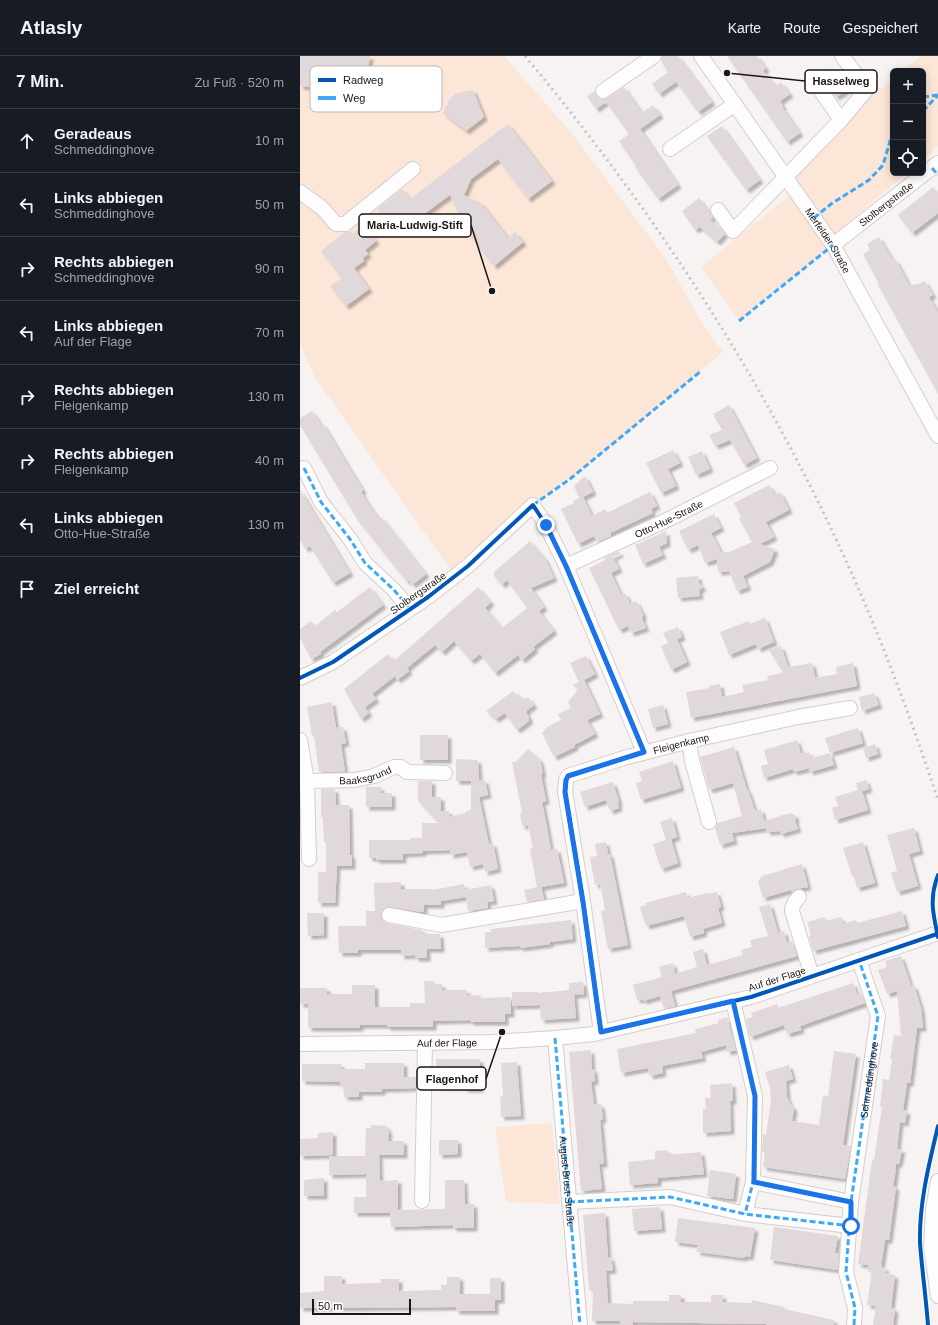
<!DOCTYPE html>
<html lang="de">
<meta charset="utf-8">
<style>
body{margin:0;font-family:Helvetica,sans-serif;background:#20242c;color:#f1f3f6}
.controls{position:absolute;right:12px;top:12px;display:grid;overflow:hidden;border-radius:6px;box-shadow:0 2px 10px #0003}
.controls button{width:36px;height:36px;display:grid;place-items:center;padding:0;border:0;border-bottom:1px solid #363941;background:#171b24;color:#f1f3f6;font:20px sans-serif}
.scale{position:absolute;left:12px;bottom:10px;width:99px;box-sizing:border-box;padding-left:4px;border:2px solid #1d1415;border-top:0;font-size:11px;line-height:14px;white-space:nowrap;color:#1d1415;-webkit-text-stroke:3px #fff;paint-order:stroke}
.stop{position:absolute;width:12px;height:12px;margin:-9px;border:3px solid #1a73e8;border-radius:50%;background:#fff}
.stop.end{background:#1a73e8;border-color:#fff;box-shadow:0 1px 4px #0008}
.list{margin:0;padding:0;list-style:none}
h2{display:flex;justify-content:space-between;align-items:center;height:52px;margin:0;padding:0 16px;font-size:17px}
h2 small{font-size:13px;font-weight:400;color:#9ea1a6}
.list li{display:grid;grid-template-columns:26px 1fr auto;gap:12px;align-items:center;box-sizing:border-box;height:64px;padding:0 16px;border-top:1px solid #363941}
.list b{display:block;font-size:15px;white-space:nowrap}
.list p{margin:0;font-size:13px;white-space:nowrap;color:#9ea1a6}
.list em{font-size:13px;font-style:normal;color:#9ea1a6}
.icon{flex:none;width:22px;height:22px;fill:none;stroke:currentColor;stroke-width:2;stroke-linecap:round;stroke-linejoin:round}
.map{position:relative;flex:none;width:638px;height:1269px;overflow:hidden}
header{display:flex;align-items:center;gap:24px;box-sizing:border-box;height:56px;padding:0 20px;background:#171b24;border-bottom:1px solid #363941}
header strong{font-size:19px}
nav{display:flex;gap:22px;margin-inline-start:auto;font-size:14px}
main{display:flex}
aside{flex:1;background:#171b24}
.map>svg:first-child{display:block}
.green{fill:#fbe6d8}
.building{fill:#e0d8da;filter:url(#shadow)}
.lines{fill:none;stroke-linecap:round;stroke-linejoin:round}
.minor-casing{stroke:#d5cdcd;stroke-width:16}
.minor{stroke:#fefdfd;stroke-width:14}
.rail{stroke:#c6c3c4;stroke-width:3;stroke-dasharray:2 4;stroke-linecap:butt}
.quiet{stroke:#3fa9f5;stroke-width:3;stroke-dasharray:6 3;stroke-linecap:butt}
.cycleway-casing{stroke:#fff;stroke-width:6}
.cycleway{stroke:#0057b8;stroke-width:4}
.route{stroke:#1a73e8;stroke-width:5}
.labels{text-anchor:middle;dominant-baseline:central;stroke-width:3;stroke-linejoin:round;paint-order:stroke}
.street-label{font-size:10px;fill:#1d1415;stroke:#fff}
.key{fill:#fff;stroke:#bbb8b9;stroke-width:1}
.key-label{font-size:11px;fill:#1d1415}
.leader{fill:none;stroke:#1d1415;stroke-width:1.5}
.callout-dot{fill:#1d1415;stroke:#fff;stroke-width:1.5}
.callout{fill:#fff;stroke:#1d1415;stroke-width:1.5}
.callout-label{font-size:11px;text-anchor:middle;font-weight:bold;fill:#1d1415}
</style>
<header>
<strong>Atlasly</strong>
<nav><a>Karte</a><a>Route</a><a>Gespeichert</a></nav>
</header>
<main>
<aside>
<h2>7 Min.<small>Zu Fuß · 520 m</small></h2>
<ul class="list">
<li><svg class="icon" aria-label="ahead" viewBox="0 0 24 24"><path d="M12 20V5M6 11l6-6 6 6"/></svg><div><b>Geradeaus</b><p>Schmeddinghove</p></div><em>10 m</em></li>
<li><svg class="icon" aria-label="left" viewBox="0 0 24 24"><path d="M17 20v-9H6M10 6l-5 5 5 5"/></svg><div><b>Links abbiegen</b><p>Schmeddinghove</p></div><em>50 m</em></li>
<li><svg class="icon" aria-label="right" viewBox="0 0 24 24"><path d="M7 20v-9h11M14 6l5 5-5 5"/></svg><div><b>Rechts abbiegen</b><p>Schmeddinghove</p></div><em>90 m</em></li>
<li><svg class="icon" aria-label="left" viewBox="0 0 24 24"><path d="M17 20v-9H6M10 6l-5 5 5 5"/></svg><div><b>Links abbiegen</b><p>Auf der Flage</p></div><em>70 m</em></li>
<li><svg class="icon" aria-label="right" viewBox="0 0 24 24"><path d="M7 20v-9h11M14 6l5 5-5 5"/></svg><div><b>Rechts abbiegen</b><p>Fleigenkamp</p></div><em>130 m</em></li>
<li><svg class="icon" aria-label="right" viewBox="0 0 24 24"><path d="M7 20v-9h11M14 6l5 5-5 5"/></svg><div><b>Rechts abbiegen</b><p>Fleigenkamp</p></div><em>40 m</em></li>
<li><svg class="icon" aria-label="left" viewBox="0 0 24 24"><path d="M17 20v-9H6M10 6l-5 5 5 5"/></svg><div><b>Links abbiegen</b><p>Otto-Hue-Straße</p></div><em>130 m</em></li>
<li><svg class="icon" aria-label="arrive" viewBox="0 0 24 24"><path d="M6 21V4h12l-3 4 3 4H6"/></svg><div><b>Ziel erreicht</b></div></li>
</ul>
</aside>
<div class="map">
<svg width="638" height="1269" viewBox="0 0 638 1269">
<defs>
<filter id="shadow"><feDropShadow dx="3.5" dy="3.5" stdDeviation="1" flood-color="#0004"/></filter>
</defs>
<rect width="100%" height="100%" fill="#f8f3f3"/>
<g class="green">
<path d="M0 0H204L273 79 366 203 402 267 423 296 307 394 270 423 233 449 155 520 14 320 0 287Z"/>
<path d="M620 0H638V90L623 103V15H603Z"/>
<path d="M593 23V117H607L532 181 494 117 548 61Z"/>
<path d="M490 139 533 189 439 265 401 211Z"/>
<path d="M252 1067 260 1148 206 1146 195 1071Z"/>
</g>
<g class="building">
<path d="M0 0H70L67 20 88 22 86 40 0 30Z"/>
<path d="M362 0H378L412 46 398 56 376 26 359 38 352 28 368 16 361 5Z"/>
<path d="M427 0H457L466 12 463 15 476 30 481 26 490 38 480 45 483 50 482 51 500 77 487 86Z"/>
<path d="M530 12 534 18 538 15 544 23 540 26 546 35 536 41 523 23 517 20Z"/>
<path d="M324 31 342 57 353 49 360 59 340 73 378 129 358 143 335 111 336 110 319 85 329 78 306 46 296 53 287 40 295 35 296 40 300 43H304Z"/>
<path d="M173 34 184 61 166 75 143 57 150 42 157 37Z"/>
<path d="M208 68 252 125 228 143 198 103 171 123 164 139 181 147 208 182 215 176 223 186 194 210 158 163 160 161 150 139 101 175 92 163 88 166 77 153 102 133 110 143Z"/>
<path d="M422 70 460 124 446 134 407 80Z"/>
<path d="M633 131 638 137V157L612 177 598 159Z"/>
<path d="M399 142 413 162 410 163 425 178 417 186 400 171 395 174 382 155Z"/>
<path d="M64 169 76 185 65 194 68 198 63 202 64 205 54 212 69 233 46 250 30 230 42 222 21 195 45 176 50 175 52 178Z"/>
<path d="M579 181 593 205 596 204 609 229 619 228 625 225 633 239 629 241 638 257V338L578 229 579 228 563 198 570 194 567 188Z"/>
<path d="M429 349 457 402 444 409 430 384 415 390 409 379 422 374 413 358Z"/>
<path d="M12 355 21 369 23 368 51 415 63 434 61 436 69 449 79 463 81 461 126 518 112 529 109 524 107 526 57 463 0 369V362Z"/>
<path d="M373 394 380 407 368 413 376 430 361 437 346 407Z"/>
<path d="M402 395 410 413 396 419 388 401Z"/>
<path d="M285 420 293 436 283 441 292 460 305 453 307 457 350 436 357 450 351 453 353 457 310 477 311 480 297 486 294 480 278 488 261 453 274 447 273 445 279 442 274 430Z"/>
<path d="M469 429 475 439 480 436 489 454 466 466 474 481 460 488 475 493 470 506 443 520 448 531 437 535 429 515 418 516 417 503 405 507 398 489 388 494 379 475 414 458 421 472 411 477 421 496H429L452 486 439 462 441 461 434 447Z"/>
<path d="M0 434 50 517 33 527 10 490 5 493 0 484Z"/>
<path d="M366 475 367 487 359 491 363 499 343 508 335 489Z"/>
<path d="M230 485 245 503 254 522 231 532 244 551 239 555 254 575 233 591 235 593 222 604 218 599 195 617 180 598 171 605 154 585 142 596 135 589 107 612 109 615 97 624 95 620 72 638 76 643 65 651 69 657 61 663 44 633 88 598 94 605 178 531 191 546 185 552 202 572 227 552 207 524 202 529 194 520V516Z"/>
<path d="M319 495 320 498 313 501 319 513 311 517 321 539 325 537 330 548 336 545 343 558 342 563 346 572 331 577 328 570 319 574 289 512 305 504 304 502Z"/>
<path d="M398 520 399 527 403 531 399 534 400 540 378 542 376 522Z"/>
<path d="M70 531 83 549 20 596 21 598 11 603 0 582V573L11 565 15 570 35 554 37 556Z"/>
<path d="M465 562 474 586 458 593 456 588 429 599 420 576 449 565 450 568Z"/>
<path d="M378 571 382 581 377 583 387 606 371 614 361 590 368 587 363 577Z"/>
<path d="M481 590 488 611 512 607 515 622 537 618 536 611 553 607 557 630 391 662 386 636 409 632V630L420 628 422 641 444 636 442 629 468 624 467 620 483 617 469 594Z"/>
<path d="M286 600 295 618 284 624 300 658 287 664 295 678 274 689 275 691 254 701 242 677 247 671 261 664 258 658 271 652 268 646 278 634 273 629 279 626 270 607Z"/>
<path d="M213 635 217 640 219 638 223 644 228 641 234 649 226 655 227 656 226 657 229 661V665L217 674 205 657 196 663 186 655Z"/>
<path d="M574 637 579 649 562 655 559 641Z"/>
<path d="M32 646 36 672 43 671 46 687 41 688 45 716H19L14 680H12L7 651Z"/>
<path d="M363 649 368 668 353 672 348 653Z"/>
<path d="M558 672 563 687 530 697 534 709 510 716 509 712 494 716 493 713 464 722 461 710 468 708 464 694 497 684 501 698 509 696 511 702 530 697 525 682Z"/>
<rect x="120" y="679" width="28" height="25"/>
<path d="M575 688 578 698 566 702 563 692Z"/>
<path d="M434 691 447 734H448L455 755 461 753 464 765 490 757 495 759 496 763 495 765 498 773 481 778 480 775 467 776 466 772 432 777 434 785 420 789 415 772 417 767 442 760 433 727 409 734 400 701Z"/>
<path d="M228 693 240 704 243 718H241L246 745 242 746 246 766 251 794 257 793 264 827 241 831 244 843 227 846 224 834 237 831 230 793 233 792 228 769 222 770 220 757H222L212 706 217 705Z"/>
<path d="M156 703 178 704 179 724H185L188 739 179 741 189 788 193 787 198 813 185 816 183 808 170 811 167 796 150 799V794L123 795V797L103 798V804H76V802H69V784H110V782H122V767H139L118 745V725H132V741H141V755H149V761L165 757 167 755 171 754V725H156Z"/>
<path d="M373 705 381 732 341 744 336 727 342 725 339 716Z"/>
<path d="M566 724 569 733 562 735 568 754 535 764 532 752 538 750 535 741 558 734 556 727Z"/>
<path d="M313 726 319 746 318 747 319 752 310 755 306 744 285 751 280 736Z"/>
<path d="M66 731H81V737H92V751H66Z"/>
<path d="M21 733H35L36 749H49L50 799H52V810H37L35 847H18V816H26V786H24L23 761H21Z"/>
<path d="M372 762 377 781 371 783 378 807 361 813 353 788 366 784 360 766Z"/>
<path d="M614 772 620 795 609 798 618 830 597 836 591 817 597 815 587 779Z"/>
<path d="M306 786 308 798H310L328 889 308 893 301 855 305 854 300 828 295 829 290 801 297 800 295 788Z"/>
<path d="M563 786 575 827 557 832 554 820H552L543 792Z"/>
<path d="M502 808 508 831 496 833 492 836 491 834 463 842 458 826 462 820Z"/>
<path d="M101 826V833H133V834L164 828 165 834 191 829 194 845 187 846 188 852 168 855 166 841 141 845V849H124V855L121 856 91 851H87L83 853 81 857V861L83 865 87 867 122 874V878H140L141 893H127V902H115V899L101 900V894H58V897H39L38 870H66V855H75L74 827Z"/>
<path d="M386 836 388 842 407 837V838L417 836 421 851 418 852 422 867 403 873 404 877 390 881 384 860 346 870 340 851 346 849 345 847Z"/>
<path d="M470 848 478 877 484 875 487 887 492 885 497 900 371 935 375 950 364 953 360 940 343 945V943L337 944 333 929 362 921 359 911 373 907 375 918 397 911 393 896 403 893 407 909 443 899 441 894 452 891 450 884 468 880 459 851Z"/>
<path d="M602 855 606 870 513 895 509 880 511 879 507 866 525 861 526 865 541 861 543 868 556 864 557 867Z"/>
<path d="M7 857H24V879L8 880Z"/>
<path d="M271 864 273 883 250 886V888L220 892V890L185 892V876H191V873Z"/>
<path d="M601 900 611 930 614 929 621 952 623 972H617L610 1027H607L603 1054 607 1055 605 1067 600 1066 597 1093H602L599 1108H596L595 1119 593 1130 596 1131 589 1184H585L581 1211 586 1212 585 1217 595 1219 591 1252 595 1253 593 1269H573L576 1250 567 1249 572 1216H568V1209L558 1208 572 1104H574L582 1051H580L583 1023 589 1024 592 1003H590L594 979 601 980 597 935 587 938 578 914 587 911 585 905Z"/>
<path d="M124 925H133L135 928H142V934H167V940L181 939 180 942 211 941V958H205V966H170V964L133 965V971H87V969H60V972H8V948H0V932H27V938H52V929H75V951H110V947H125Z"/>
<path d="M283 926 284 938 274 939 276 962 241 964 240 949 212 950V936H238V937L269 934V927Z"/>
<path d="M553 927 557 938 561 937 565 947 500 970 501 974 487 978 484 969 450 981 446 963 453 961 451 957 477 948 478 952Z"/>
<path d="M427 961 436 994 427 996 426 989 401 996 403 1002 362 1010 363 1017 350 1020 348 1012 321 1017 317 993 396 977 395 973 419 967 418 964Z"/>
<path d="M291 994 292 1014 294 1013 295 1025 291 1026 294 1049 301 1048 303 1063 300 1064 304 1108H299L302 1133 281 1135 269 996Z"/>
<path d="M534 995 556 998 543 1089 551 1090 545 1123 463 1111 465 1096H462L463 1078 466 1079 471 1045 470 1032 465 1016 489 1009 493 1023 486 1025 487 1041 491 1049 494 1052 492 1065 519 1069 523 1039 528 1040Z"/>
<path d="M136 1003H180V1033H164V1031H137Z"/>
<path d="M217 1006 221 1060 201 1061 200 1041 203 1040 201 1007Z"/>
<path d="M65 1007H104V1021H116V1032L82 1033V1036H59V1041H44L43 1029H40V1026L2 1025V1008H41V1013H65Z"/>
<path d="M432 1027 433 1045H430L431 1075 403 1077V1053H406L405 1042H411L410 1029Z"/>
<path d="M71 1069 87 1070V1074H89L88 1085H104V1099H79L80 1125 98 1124V1154L145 1153V1124H164L165 1148H174V1172H153V1169L91 1171 90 1157H54V1141H66V1118L29 1119V1100H65L66 1072H71Z"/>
<path d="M33 1076V1099L0 1100V1083L18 1082V1077Z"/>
<path d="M139 1084H158V1098L139 1099Z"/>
<path d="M367 1094 368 1099 401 1096 404 1118 358 1122V1127L330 1129 328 1106 355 1103V1095Z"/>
<path d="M410 1114 436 1118 433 1143 407 1140Z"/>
<path d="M24 1122V1140H4V1124Z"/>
<path d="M360 1151 362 1173 334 1175 332 1153Z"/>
<path d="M305 1157 308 1202 311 1201 313 1214 306 1215 308 1247 333 1248V1245H369V1239H381V1246H411V1239H423L422 1246 452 1247V1244L485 1251 484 1253 534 1264V1269H466V1268L333 1266V1269H320V1265H292L293 1234H289L283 1159Z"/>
<path d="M378 1162 455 1172 450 1201 445 1200 444 1202 397 1196 398 1189 375 1186Z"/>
<path d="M474 1171 538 1180 535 1197 539 1198 538 1214 470 1204Z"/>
<path d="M24 1220H42V1228L81 1227V1223H99V1235L141 1234V1229H147V1221H160V1238H190V1222H201V1244H195V1255H156V1251L0 1252V1237L24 1235Z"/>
</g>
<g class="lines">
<g class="minor-casing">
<g id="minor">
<path id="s1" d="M401 0 533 189 638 380"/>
<path d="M303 35 354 0"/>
<path d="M541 64 567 33 542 0"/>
<path d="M370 93 435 48"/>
<path d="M0 136 22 152 36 168H45L113 113"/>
<path d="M418 154 433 175 541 64 516 28"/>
<path id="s2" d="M533 189 638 107"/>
<path d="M4 412 21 446 50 483 65 507 94 534 110 553"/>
<path id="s3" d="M266 510 367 464 470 412"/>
<path d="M0 622 33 606 128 541 168 510 233 449 246 469 266 510 344 696"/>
<path d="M0 684 7 725 9 803"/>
<path d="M389 685 392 705 409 766"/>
<path id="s4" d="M7 725 55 724 74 720 94 711H101L107 716 145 717"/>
<path d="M499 841C495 845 492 849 492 855L512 920"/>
<path d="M89 859 142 869 283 845"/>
<path d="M433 945 455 1040 453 1126 445 1158"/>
<path id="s5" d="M301 976 283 845 265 736 266 724 268 720 324 702 389 685 498 661 550 652"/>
<path d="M255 982 280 1269"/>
<path id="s6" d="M0 988 192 986 255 982 294 978 451 941 638 877"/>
<path d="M638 1125 633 1153 631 1191 638 1240"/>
<path d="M453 1126 551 1146"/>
<path d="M122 1145 125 987"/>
<path d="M269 1146 370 1141 445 1158 551 1170"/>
<path id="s7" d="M554 1269 555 1252 546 1216 551 1146 578 960 559 904"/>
</g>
</g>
<use href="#minor" class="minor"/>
<path class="rail" d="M225 0C358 159 472 336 556 527 587 598 614 671 638 744"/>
<g class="quiet">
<path d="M623 41 638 39"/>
<path d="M623 55 638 39"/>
<path d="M632 112 638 119"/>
<path d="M514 162 531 148 569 124 583 109 593 75"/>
<path d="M439 265 533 189"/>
<path d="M4 412 21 446 50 483 65 507 94 534 110 553"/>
<path d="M233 449 270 423 401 315"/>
<path d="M433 945 455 1040 453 1126 445 1158"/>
<path id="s8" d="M255 982 280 1269"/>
<path d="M453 1126 551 1146"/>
<path d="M269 1146 370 1141 445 1158 551 1170"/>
<path d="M554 1269 555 1252 546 1216 551 1146 578 960 559 904"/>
</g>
<g class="cycleway-casing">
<g id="cycleway">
<path d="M0 622 33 606 128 541 168 510 233 449 246 469 266 510 344 696 268 720 266 724 265 736 283 845 301 976 451 941 637 878"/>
<path d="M638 819C629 842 633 858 638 881"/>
<path d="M628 1269C626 1242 622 1214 620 1187 619 1147 629 1108 638 1070"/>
</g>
</g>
<use href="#cycleway" class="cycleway"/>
</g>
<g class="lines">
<path class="route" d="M246 469 266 510 344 696 268 720 266 724 265 736 283 846 301 976 433 945 455 1040 454 1126 551 1146V1170"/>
</g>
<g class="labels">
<g class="street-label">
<text stroke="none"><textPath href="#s2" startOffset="67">Stolbergstraße</textPath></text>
<text stroke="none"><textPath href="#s1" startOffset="224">Merfelder Straße</textPath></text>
<text stroke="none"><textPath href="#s3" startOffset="113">Otto-Hue-Straße</textPath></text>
<text transform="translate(118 537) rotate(-35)">Stolbergstraße</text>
<text stroke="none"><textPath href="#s5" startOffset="377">Fleigenkamp</textPath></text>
<text stroke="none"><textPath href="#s4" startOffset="59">Baaksgrund</textPath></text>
<text transform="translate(477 923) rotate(-18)">Auf der Flage</text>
<text stroke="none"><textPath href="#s6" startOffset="147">Auf der Flage</textPath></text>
<text stroke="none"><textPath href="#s7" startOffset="248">Schmeddinghove</textPath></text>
<text stroke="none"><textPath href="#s8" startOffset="144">August-Brust-Straße</textPath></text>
</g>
</g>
<rect x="10" y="10" width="132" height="46" rx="6" class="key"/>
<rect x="18" y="22" width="18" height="4" fill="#0057b8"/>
<rect x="18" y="40" width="18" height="4" fill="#3fa9f5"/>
<g class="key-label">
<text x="43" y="28">Radweg</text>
<text x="43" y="46">Weg</text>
</g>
<path class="leader" d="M427 17L505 25M192 235L171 169M202 976L186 1023"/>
<g class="callout-dot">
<circle cx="427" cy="17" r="4"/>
<circle cx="192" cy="235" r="4"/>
<circle cx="202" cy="976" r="4"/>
</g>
<g class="callout">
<rect x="505" y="14" width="72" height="23" rx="4"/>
<rect x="59" y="158" width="112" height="23" rx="4"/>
<rect x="117" y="1011" width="69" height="23" rx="4"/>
</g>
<g class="callout-label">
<text x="541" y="29">Hasselweg</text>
<text x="115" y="173">Maria-Ludwig-Stift</text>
<text x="152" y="1027">Flagenhof</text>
</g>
</svg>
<div class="controls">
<button>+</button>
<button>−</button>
<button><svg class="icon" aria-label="locate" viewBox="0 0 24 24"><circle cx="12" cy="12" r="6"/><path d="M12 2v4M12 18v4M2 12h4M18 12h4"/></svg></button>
</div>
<div class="scale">50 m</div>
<div class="stop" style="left:551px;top:1170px"></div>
<div class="stop end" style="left:246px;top:469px"></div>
</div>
</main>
